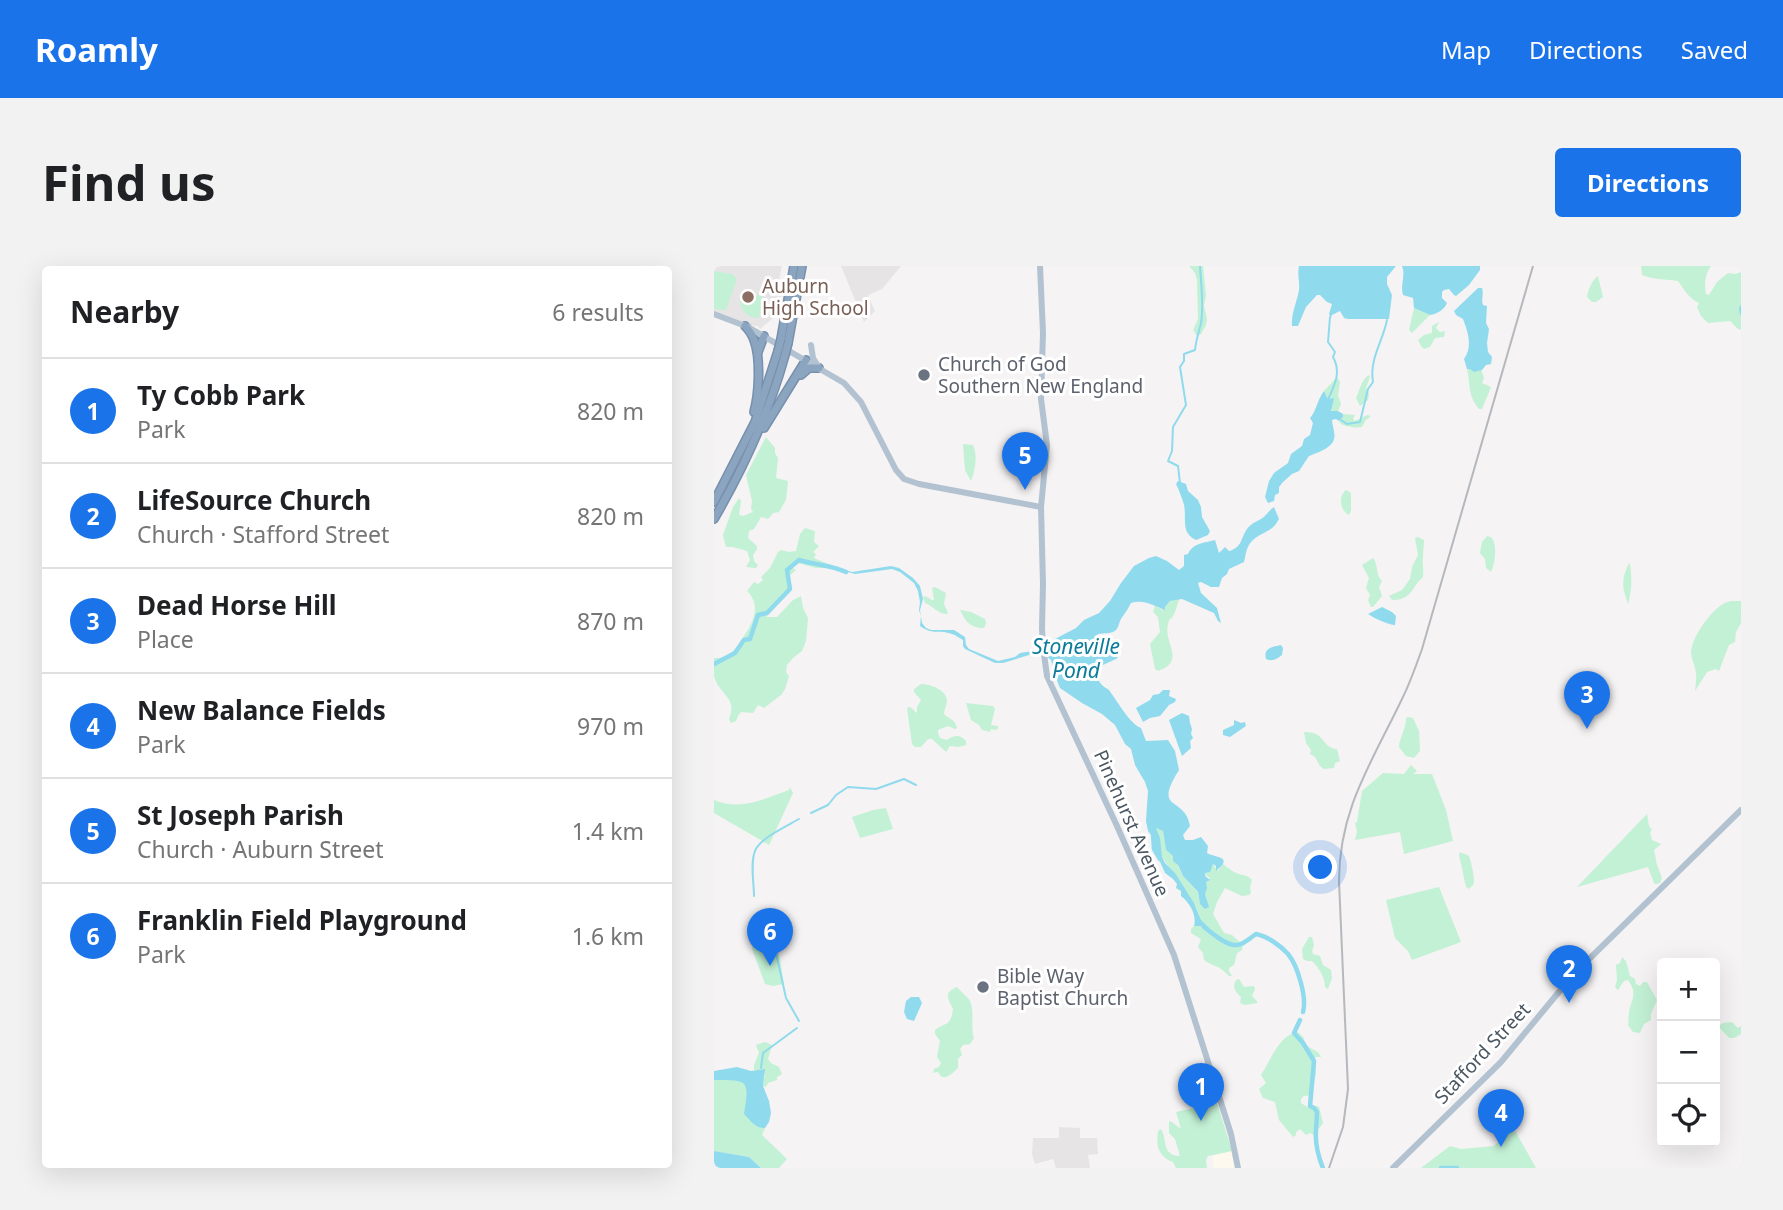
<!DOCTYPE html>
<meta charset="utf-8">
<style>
body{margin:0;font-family:"Noto Sans",sans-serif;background:#f2f2f2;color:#202124}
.controls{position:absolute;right:21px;bottom:21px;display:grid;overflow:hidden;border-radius:7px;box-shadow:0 7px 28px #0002}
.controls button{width:63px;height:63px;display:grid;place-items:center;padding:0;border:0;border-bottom:2px solid #e0e0e0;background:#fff;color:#202124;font:35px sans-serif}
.you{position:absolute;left:607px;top:602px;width:24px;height:24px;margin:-18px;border:5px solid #fff;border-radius:50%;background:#1a73e8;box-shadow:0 0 0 10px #1a73e833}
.badge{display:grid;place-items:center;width:46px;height:46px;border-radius:50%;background:#1a73e8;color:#fff;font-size:23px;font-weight:700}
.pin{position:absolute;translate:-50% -58px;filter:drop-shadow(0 2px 4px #0008)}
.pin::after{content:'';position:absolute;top:37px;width:24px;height:21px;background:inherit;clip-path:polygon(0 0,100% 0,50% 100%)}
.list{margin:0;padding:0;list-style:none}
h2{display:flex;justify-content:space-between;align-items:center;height:91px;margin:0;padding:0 28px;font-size:30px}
h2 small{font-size:23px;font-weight:400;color:#757577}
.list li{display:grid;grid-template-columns:46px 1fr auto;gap:21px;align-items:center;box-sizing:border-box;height:105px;padding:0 28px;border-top:2px solid #e0e0e0}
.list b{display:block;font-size:26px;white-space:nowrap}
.list p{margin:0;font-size:23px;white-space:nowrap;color:#757577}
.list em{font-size:23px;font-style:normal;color:#757577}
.icon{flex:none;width:38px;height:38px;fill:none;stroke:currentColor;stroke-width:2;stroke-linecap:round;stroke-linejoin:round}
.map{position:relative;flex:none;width:1027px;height:902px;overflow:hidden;border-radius:7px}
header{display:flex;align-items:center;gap:42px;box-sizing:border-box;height:98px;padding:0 35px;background:#1a73e8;color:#fff}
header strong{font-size:33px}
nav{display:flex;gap:38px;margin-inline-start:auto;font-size:24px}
.intro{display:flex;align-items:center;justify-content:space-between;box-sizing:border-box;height:168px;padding:0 42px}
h1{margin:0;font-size:49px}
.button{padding:18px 32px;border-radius:7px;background:#1a73e8;color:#fff;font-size:24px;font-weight:700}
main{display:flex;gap:42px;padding:0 42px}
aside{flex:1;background:#fff;border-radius:7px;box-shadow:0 7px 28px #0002}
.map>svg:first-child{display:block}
.commercial{fill:#fdf9ef}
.education{fill:#e6e4e5}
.green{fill:#c3f1d5}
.water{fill:#90daee}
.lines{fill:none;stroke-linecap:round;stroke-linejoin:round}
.stream{stroke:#90daee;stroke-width:2}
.river{stroke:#90daee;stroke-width:4.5}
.highway-casing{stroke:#7690ad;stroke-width:10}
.major{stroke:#b3c2d1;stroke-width:6}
.highway{stroke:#8ba5c1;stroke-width:7}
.rail{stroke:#b5b8bd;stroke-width:2}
.highway-bridge-casing{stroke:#7690ad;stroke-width:10;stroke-linecap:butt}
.highway-bridge{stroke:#8ba5c1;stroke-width:7}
.education-dot{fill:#8d6e63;stroke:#fff;stroke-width:2.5}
.worship-dot{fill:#6b7280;stroke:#fff;stroke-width:2.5}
.labels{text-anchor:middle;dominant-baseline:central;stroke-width:6;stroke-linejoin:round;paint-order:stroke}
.education-label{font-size:19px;fill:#785e54;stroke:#fff;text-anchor:start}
.worship-label{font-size:19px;fill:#5b616d;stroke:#fff;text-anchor:start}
.street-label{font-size:19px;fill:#4a5661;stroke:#fff}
.water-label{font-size:21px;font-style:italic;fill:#0c7c9b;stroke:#fff}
</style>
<header>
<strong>Roamly</strong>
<nav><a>Map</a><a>Directions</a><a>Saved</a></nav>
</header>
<div class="intro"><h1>Find us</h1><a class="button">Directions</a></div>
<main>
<aside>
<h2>Nearby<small>6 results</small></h2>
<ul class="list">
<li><span class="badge">1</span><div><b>Ty Cobb Park</b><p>Park</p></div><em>820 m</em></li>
<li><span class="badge">2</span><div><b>LifeSource Church</b><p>Church · Stafford Street</p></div><em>820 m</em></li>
<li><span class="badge">3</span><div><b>Dead Horse Hill</b><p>Place</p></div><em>870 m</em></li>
<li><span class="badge">4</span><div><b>New Balance Fields</b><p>Park</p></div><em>970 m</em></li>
<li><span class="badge">5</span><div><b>St Joseph Parish</b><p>Church · Auburn Street</p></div><em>1.4 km</em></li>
<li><span class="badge">6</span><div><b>Franklin Field Playground</b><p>Park</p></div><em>1.6 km</em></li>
</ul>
</aside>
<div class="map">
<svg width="1027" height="902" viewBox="0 0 1027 902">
<rect width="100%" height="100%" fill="#f5f3f3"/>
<path class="commercial" d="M518 885 520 902H500L498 890Z"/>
<g class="education">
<path d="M0 0H68L65 15 70 16 64 48 46 63 44 60H40L0 45Z"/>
<path d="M127 0H187L168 23 154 29 161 45 150 56Z"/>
<path d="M345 861 366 862V872H383L384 888 374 889 376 902H342L339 893 321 898 318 888 319 872H345Z"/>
</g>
<g class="green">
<path d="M475 0H489L492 30 490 39 493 53 492 59 487 68 483 70 479 64 484 53 483 14 481 7Z"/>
<path d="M927 0H997C991 8 990 18 992 28L995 29 1003 16 1014 7 1021 8 1027 6V64L1024 63 1016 55 994 57 987 50 983 41 985 37C975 33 970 23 964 15 952 13 940 14 928 9Z"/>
<path d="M0 5 18 8 23 13 12 44 0 43Z"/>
<path d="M884 10 889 31 882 36H878L873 31C874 24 878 14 884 10Z"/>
<path d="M28 26 48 30 49 32 45 52C31 53 22 38 28 26Z"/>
<path d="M700 42 716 49 698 67 695 64Z"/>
<path d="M725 56 722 62 726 66 731 65 730 71 721 72 716 81 710 83 707 80 704 74 710 69 718 67V60Z"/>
<path d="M753 103H767L770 112 768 117 777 121 768 143H765C753 128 757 120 753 103Z"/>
<path d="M655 109 656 111 652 122 655 128 654 134 646 140 642 132C646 124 647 114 655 109Z"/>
<path d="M623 111 626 116 624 129 627 138 624 145 619 146 617 143 619 132 614 133 610 125Z"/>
<path d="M629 148 641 149 639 153 641 155 653 149 657 150 652 154 648 161C641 162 633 161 627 158L625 155 629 151Z"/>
<path d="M52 171 61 182V187L64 192 62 212 74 215 72 234 65 246 59 247 54 253 47 251 40 263 35 265 34 272 43 280V283L39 289 40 295 44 299 42 302 32 301 36 294 33 285 19 281H12L9 269 19 241 25 232 27 235 25 249 29 250 39 246 37 243 38 235 32 209Z"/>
<path d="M249 178 259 179C264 189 261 205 257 215L251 204Z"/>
<path d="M632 224 637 227V245L635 249C627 245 623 231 632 224Z"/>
<path d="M91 262 101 265 100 276 105 280 99 286 102 288 100 292 119 300V302H102L84 297 78 299 77 301 82 304 75 310 77 323 52 349 53 351H63L79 334 87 330 89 342 94 352 92 375 88 385 79 392 73 399 72 406 75 410 71 423 67 429 50 442 44 439 39 447 27 446 24 450 22 455 17 457 15 453C24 431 5 429 0 410 0 405 0 397 0 392 3 392 8 392 11 391 20 387 25 377 30 370 40 356 47 338 33 325L40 316 44 318 49 314 47 311 56 302 64 286 67 284 75 286 82 285 86 268Z"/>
<path d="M773 270 777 271C784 279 781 297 777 306L772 302 771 293 766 287 768 276Z"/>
<path d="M704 271 710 274C710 280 709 284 709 290 708 297 710 304 709 311 697 321 699 334 678 334L675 330 688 324 696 313 698 301 704 289 701 272Z"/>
<path d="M659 292C665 299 661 309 668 315L665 321 668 330 659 341H657L654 334 656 329 652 322 655 312 648 299Z"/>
<path d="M915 297 916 298C918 312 918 324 914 338 908 321 907 314 915 297Z"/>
<path d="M221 321 232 327 230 338 234 347 233 348C224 348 219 340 211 337L209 331 211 330 218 334H220L218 322Z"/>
<path d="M465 333C464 337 462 344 460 348 456 357 457 348 454 358 449 377 473 395 444 405L441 403 436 378 446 366 444 351 439 346 441 340 449 344 456 335Z"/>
<path d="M1017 335H1027V357L1022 366 1021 376 1015 379 1005 405 1002 403 993 406 981 425C982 417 983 410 981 402 980 397 977 392 977 386 978 370 1001 337 1017 335Z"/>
<path d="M246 344 257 346 271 353 272 357 270 362C255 362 251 354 246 344Z"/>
<path d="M207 418C216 418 233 424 233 435 233 439 230 443 230 448 235 453 241 453 243 462L241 463 234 460 224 464V467L226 472 233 474C240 469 246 468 252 475V479L244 481 236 480 232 486 218 473H214L207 481H201L198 478 193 442 196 441 203 447V441L207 434 200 426V423Z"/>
<path d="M252 437 279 440 281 443 277 459 284 460V462L282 464 277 463 276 466 268 464 265 459 257 454Z"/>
<path d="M694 451 699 452 705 465 706 485 700 492 692 490 685 481C686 470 692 463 692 452Z"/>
<path d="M590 466C612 465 607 482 623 483L626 495 621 497 620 502 610 503 606 500 601 491 596 488 597 484 592 477Z"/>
<path d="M697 499 703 505 699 508H718L732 544 739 575 690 588 686 566 641 574 643 566 641 557 643 556 648 525 669 507 690 508Z"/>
<path d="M76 521 79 527 55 579 0 547V534C27 545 50 533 75 524Z"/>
<path d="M172 542 179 563 146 572 138 551 159 544Z"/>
<path d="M933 548 935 560 938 564 936 566 938 574 947 578 940 584 943 599 948 612 946 617 942 618 940 617 934 601 863 621Z"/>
<path d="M442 561 449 565 452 584 459 590 469 610 484 627 486 638 494 639 491 628 492 616 496 612 490 608 491 607 494 606 499 598 504 605 509 598C514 602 519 606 525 608 531 610 534 609 538 614L536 621 537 627 535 629 528 630 511 622 503 636 499 648 510 667 518 669 529 679 528 684 523 687 520 699 515 702V705L518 710H515C503 697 501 702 490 694L489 687 484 681 487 673 477 667V663L480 660H487L485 648 480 637 448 591Z"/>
<path d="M746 586 755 590C757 595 760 609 760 615 760 619 758 620 755 623L752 621 745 589Z"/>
<path d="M725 621 747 676 698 694 694 685 681 672 672 634Z"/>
<path d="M57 665 60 682H64L70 718 59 720 51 718 38 683V675L55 676Z"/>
<path d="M595 671H598L600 679 598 685 599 688 606 690 609 699 617 704 618 712 614 723 611 721C611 711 605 702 598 695H593L589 693 588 683Z"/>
<path d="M908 691 912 695 916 710 921 713 922 718 926 720 929 716H933L943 734 937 748V754L930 758 926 767 919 766 914 759C915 756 914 752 915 748 916 734 925 729 914 714L910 715 904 724 901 721 903 714 902 699 906 697Z"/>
<path d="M525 713 530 721 540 720 541 723 538 730 543 735V737L531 739 526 737 527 731C521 725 518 722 522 714Z"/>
<path d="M243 721C247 726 253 730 256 735 261 747 256 760 260 772L256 778 249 779 246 783 248 789 244 793V802C238 808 229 817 224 806L219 807 220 803 225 801 227 797 223 791 226 775 221 768V764C232 756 237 760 239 743 234 733 229 727 243 721Z"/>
<path d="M1018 756 1024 762 1027 760V768L1020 772H1015L1004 760 1009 757Z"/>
<path d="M584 766 590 772 591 779 604 786 607 791H601L602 808 597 823 599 829 590 830 587 833V837L595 842 603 840 605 841 609 857 600 869 596 867 592 869 586 863 582 866V869L579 871 565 854 561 836 549 832 545 823 552 817 547 809C556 795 566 768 584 766Z"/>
<path d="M51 776 58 779 54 793 57 797 65 801 68 808 63 811V814L54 817 52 821 49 820 51 808 47 803 45 805 40 804V799L45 787 42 779Z"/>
<path d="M0 814C11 814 32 811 34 826 34 830 32 832 33 837 35 845 42 854 46 862H51L48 869 73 893 65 902H47L35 891 0 885Z"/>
<path d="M503 837 518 885 494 890 492 894 493 902H462C457 892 462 899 453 893 442 885 443 877 444 865L447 863C454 875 447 889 466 890L461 873 455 867V855L458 856 467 863 462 846Z"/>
<path d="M799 861 822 902H707L736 880 747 883 780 880Z"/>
</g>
<g class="water">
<path d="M585 0H682L673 11V18L678 29 675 53H634L630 52 626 45 618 49 617 52 615 48 618 38 613 36 606 29H603L592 41 584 60H578C577 47 583 36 585 24 586 16 583 8 585 0Z"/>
<path d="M688 0H766V4L755 19 742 30 740 29 735 23 730 24 728 26V32L733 37C730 44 723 48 716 49L700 42 699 32 689 29C686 19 692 9 688 0Z"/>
<path d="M764 22H768C770 29 767 34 769 39L773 40 772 57 775 63 773 77 774 86 778 91 777 98 772 99 768 104 760 106 756 103H753L750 93C759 81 754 66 749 53L742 49 740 45Z"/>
<path d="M610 125 614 133 620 132 617 145H624L629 148V151L625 155 622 153 618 154C618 160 622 168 620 173 618 182 603 187 595 190L585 205 578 208 569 216 565 221V227L561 229 560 235 554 237 551 231 555 215 560 207 574 197 577 188 588 180 590 173 596 169 599 157 596 152C602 146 603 134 610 125Z"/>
<path d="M464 215 472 218 474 225 484 234 487 241 488 251 496 265 494 269 482 274C466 267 473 252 470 239 468 232 465 224 462 218Z"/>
<path d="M560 241 565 253C558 267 548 265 538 275 532 281 532 288 530 296L515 303 513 308 508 312 505 321H497L487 316 484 317 487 327 503 342 507 357 504 355 500 347 468 333 456 335 451 341V344C440 340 430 333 417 337 414 343 411 347 407 353 405 356 405 361 402 364 398 368 390 367 384 368L381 373 384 380 394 381 404 392 389 399 382 410C383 412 386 417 388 419 393 424 394 421 397 427 404 436 416 458 427 462L432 475 454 474 461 485 465 504C438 547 471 529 476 560L469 569 471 574H479L487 571 494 580 493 587C502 592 520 590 502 605V600L499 598 496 606 491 607V610L496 614 492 616 493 622 491 628 495 641 491 643 486 638 484 626 469 610 464 599 459 595V590L452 584 449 565 442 562 446 572 448 591 451 597 461 607 480 637 487 654 495 662 492 663 487 660H480C483 649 476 637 467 630V625L462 622 463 618 459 613 451 607 443 589 440 573 434 565 432 555 434 525 431 516 421 499 417 483 411 478 401 459 388 448 368 437 346 422 340 407 337 394 333 391 332 387 315 389 289 397H281L251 383 249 380V374C245 372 242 369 238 368 225 363 220 370 206 360L207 350 205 344 206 336 204 325 200 317 186 306 178 303 141 308 119 302V300L138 306 177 300 185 302 199 312 206 320 209 333 206 344 208 357 212 362 217 364H240L251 371 252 379 255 383 284 395 301 391 306 387 331 383V381L339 374 362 362 370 354 385 347 396 335 407 317 420 300 435 292 442 290 453 295 465 304 470 300V289L474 288C479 277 490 277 501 274L505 287 511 281 515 285C531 281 526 267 537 259 540 256 544 255 547 253 553 249 555 244 560 241Z"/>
<path d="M668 341 678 346 682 350 681 359C674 359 660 352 654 348Z"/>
<path d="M567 379 569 382 568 389C563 393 558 396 552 393 549 382 558 381 567 379Z"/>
<path d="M449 424H456L455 430 462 433 461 436 455 439 446 450 436 452 429 456 422 442 436 434 439 429 445 428Z"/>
<path d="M468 447 475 450 476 457 478 463 477 468 479 472 476 475 477 482 468 490 455 454Z"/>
<path d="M520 454 527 457 531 456 532 460 516 471 509 469V464L520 459Z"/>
<path d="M197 731H205L208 737 200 755 193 753 190 746 192 735Z"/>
<path d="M23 801 37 805 51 803 49 820 55 835 57 847 55 856 51 862C42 863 36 854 30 848 35 815 36 814 0 814V805Z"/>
<path d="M0 885 35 891 47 902H0Z"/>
</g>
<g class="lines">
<g class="stream">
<path d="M1027 40 1026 43 1027 48"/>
<path d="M614 134C620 119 628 107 619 91L621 86 614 76 616 51"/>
<path d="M627 154 633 158 646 156 654 123 659 116C655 93 669 75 673 54"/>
<path d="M466 217 464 200 454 195 458 185 459 161 472 139 466 101 470 95V88L481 84C482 74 485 66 487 57 490 38 487 18 486 0"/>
<path d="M97 547 114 539 122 529 134 521 162 523 190 513 202 519"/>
<path d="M40 630C40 616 36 598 41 585 46 572 73 560 85 553"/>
<path d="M48 646 54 656 60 678 72 732 85 755"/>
<path d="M47 802 49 787 83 762"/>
</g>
<g class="river">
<path d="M0 398 21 387 30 374 36 373 44 349 53 347 76 323 73 304 85 294C101 299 118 299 132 306"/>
<path d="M439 568 440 583 446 593"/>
<path d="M490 661C498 667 511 679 521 679 528 680 536 672 542 668 553 670 567 680 574 688 584 700 593 732 589 746"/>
<path d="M586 754 580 767 589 777 600 795 596 840 600 842 603 846C603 853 602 859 602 865 601 879 604 890 609 902"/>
<path d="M727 902H743"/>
</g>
<g class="highway-casing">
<g id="highway">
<path d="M31 60C35 64 38 68 40 74 47 92 45 128 40 146"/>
<path d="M67 73 80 0"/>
<path d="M74 77 88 0"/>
<path d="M44 86 50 70"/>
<path d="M87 109 95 102H105"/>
<path d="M50 162 92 94"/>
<path d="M0 236 41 156 64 85"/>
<path d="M0 253C30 201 55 147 71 89"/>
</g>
</g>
<g class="major">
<path d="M326 0 329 67 327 133 333 179 327 241 329 318 328 362 329 381 333 410 403 560 460 689 517 868 524 902"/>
<path d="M0 48 34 61 130 117 147 136 182 204 190 213 205 218 327 241"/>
<path d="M97 79 99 92 104 100"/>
<path d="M679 902 787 796 844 727 868 700 1027 544"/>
</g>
<use href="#highway" class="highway"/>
<path class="rail" d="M615 902 629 861 634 823 625 615C625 543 658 496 688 433 696 417 702 400 708 383L819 0"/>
<g class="highway-bridge-casing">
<g id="highway-bridge">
<path d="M64 85 67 73"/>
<path d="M71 89 74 77"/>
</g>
</g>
<use href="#highway-bridge" class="highway-bridge"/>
</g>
<circle class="education-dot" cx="34" cy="31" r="7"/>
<g class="worship-dot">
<circle cx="210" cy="109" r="7"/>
<circle cx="269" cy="721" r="7"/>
</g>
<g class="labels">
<g class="education-label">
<text x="48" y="20">Auburn<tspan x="48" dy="22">High School</tspan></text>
</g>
<g class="worship-label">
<text x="224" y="98">Church of God<tspan x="224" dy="22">Southern New England</tspan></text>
<text x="283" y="710">Bible Way<tspan x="283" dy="22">Baptist Church</tspan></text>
</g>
<g class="street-label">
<text transform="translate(418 557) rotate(66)">Pinehurst Avenue</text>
<text transform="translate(768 787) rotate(-47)">Stafford Street</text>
</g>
<g class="water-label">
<text x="362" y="380">Stoneville<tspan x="362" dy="24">Pond</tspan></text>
</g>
</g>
</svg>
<div class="controls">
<button>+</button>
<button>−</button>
<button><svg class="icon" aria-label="locate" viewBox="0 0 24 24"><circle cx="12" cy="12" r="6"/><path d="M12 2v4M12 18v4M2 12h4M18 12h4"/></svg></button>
</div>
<div class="you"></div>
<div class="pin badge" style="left:487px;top:855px">1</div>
<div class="pin badge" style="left:855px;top:737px">2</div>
<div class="pin badge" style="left:873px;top:463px">3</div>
<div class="pin badge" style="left:787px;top:881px">4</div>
<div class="pin badge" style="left:311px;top:224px">5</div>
<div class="pin badge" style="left:56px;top:700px">6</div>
</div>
</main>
